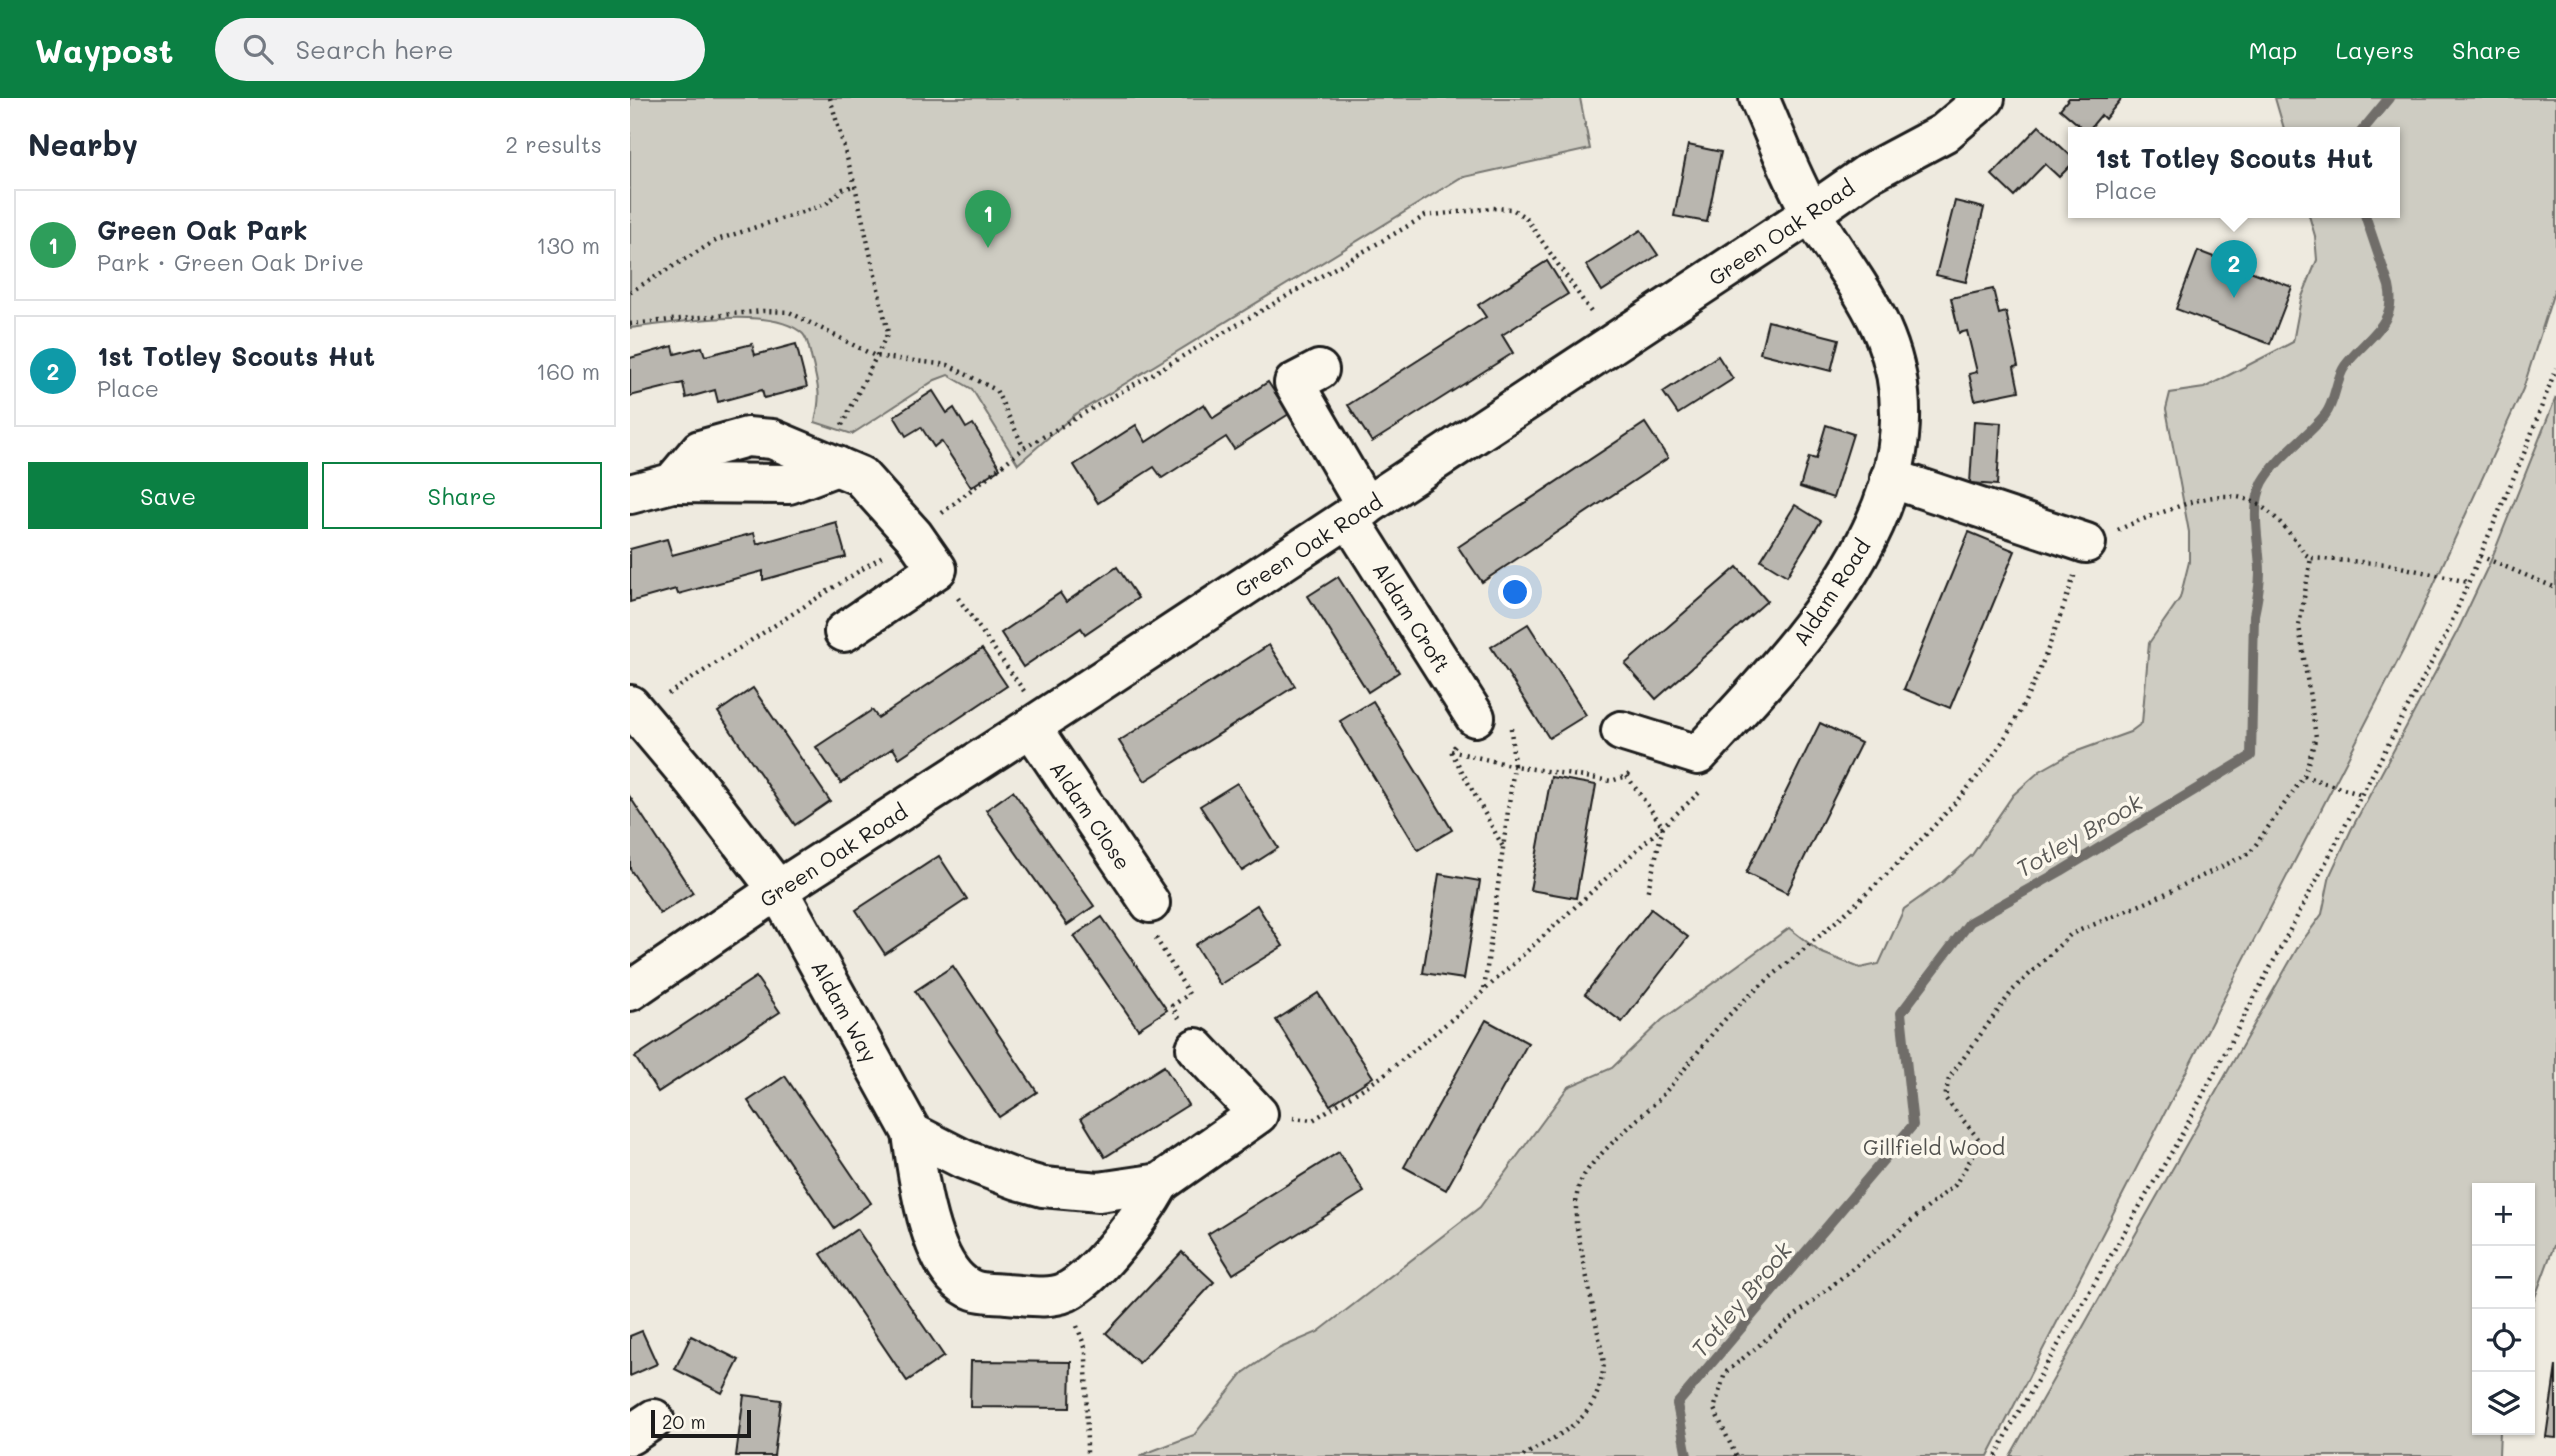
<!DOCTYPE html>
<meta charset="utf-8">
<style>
body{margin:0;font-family:Mali,sans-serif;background:#f2f2f3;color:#1f2937}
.controls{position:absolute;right:21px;bottom:21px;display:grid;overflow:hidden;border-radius:0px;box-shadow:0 2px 5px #0004}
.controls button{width:63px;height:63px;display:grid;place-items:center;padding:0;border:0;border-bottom:2px solid #e0e1e3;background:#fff;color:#1f2937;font:35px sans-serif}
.scale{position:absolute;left:21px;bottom:18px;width:100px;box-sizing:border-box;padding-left:7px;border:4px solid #1c1c1c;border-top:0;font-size:19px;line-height:24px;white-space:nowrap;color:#1c1c1c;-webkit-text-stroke:5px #fbf7ec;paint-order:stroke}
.you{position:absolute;left:886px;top:495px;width:24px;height:24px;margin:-18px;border:5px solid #fff;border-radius:50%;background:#1a73e8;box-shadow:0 0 0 10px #1a73e833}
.badge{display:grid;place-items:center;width:46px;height:46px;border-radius:50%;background:#0b8043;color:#fff;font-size:23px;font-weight:700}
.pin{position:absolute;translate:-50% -58px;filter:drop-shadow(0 2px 4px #0008)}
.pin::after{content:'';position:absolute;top:37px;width:24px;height:21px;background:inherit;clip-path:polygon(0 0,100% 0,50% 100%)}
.popup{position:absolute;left:1438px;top:29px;width:332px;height:91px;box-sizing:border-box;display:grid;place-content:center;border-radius:0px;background:#fff;filter:drop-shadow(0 2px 5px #0005);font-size:23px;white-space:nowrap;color:#747a83}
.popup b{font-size:26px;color:#1f2937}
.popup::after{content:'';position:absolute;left:50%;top:100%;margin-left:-14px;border:14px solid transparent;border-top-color:#fff}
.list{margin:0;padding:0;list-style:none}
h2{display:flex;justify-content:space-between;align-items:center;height:91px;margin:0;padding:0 28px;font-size:30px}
h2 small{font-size:23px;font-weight:400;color:#747a83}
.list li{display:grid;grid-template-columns:46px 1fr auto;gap:21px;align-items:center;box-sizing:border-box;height:112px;margin:0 14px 14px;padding:0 14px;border:2px solid #e0e1e3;border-radius:0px}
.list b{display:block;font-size:26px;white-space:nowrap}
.list p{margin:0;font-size:23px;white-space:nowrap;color:#747a83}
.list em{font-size:23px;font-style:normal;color:#747a83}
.actions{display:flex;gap:14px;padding:21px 28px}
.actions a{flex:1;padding:16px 0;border:2px solid #0b8043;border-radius:0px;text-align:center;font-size:24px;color:#0b8043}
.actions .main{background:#0b8043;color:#fff}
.icon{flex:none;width:38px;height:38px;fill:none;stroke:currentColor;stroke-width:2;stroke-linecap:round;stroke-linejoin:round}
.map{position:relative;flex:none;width:1926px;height:1358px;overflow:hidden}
header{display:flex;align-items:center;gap:42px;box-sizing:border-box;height:98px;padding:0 35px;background:#0b8043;color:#fff}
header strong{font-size:33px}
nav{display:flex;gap:38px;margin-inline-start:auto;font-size:24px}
.search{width:490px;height:63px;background:#f2f2f3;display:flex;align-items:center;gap:18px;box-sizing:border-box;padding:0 24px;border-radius:38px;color:#747a83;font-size:26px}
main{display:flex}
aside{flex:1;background:#fff}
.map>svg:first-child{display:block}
.green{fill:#ceccc2;stroke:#75746f;stroke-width:2}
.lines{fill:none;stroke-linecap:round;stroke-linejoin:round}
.stream{stroke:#6f6d69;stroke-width:10}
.building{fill:#b9b6af;stroke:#1c1c1c;stroke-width:2}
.minor-casing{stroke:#1c1c1c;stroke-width:44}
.path{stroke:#1c1c1c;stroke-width:4.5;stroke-dasharray:2 5;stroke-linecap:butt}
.minor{stroke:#fbf7ec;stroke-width:38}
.labels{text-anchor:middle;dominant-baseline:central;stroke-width:7;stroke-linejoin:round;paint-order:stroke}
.street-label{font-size:21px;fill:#1c1c1c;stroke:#fbf7ec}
.park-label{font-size:21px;fill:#51514e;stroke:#fbf7ec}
.water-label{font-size:23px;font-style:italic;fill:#5a5956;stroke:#fbf7ec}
</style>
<header>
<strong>Waypost</strong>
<div class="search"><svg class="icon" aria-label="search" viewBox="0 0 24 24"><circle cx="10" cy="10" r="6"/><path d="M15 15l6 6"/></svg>Search here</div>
<nav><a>Map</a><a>Layers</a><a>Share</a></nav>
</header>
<main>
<aside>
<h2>Nearby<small>2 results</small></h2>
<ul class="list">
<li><span class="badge" style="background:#2e9e5b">1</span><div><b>Green Oak Park</b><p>Park · Green Oak Drive</p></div><em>130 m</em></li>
<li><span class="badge" style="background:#0f9aa8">2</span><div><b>1st Totley Scouts Hut</b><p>Place</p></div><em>160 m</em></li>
</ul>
<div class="actions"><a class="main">Save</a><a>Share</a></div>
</aside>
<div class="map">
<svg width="1926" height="1358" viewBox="0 0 1926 1358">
<rect width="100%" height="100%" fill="#eeeadf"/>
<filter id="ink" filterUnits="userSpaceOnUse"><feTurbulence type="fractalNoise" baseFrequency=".0143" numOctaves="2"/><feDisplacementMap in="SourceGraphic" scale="14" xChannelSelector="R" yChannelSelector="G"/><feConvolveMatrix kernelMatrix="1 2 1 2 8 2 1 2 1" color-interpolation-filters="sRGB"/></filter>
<g filter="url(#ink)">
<g class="green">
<path d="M0 0H950L960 51 830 80 444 317 388 366 342 291 318 277 305 282 222 336 185 324C191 296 189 293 183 266 180 257 179 242 173 236 141 206 42 226 0 230Z"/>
<path d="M1645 0H1926V187L1893 291 1778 543 1358 1358H509L564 1337 613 1275 648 1251 688 1234 850 1109 938 989 982 970 1032 922 1159 830 1190 854 1230 870 1249 866 1274 811 1312 784 1342 757 1383 697 1410 673 1442 655 1500 634 1512 625 1519 545 1550 500 1559 464V434L1536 311 1540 295 1574 290 1663 244 1671 201 1687 162 1685 138 1678 114H1765V34H1655Z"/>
<path d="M1926 299V1142L1900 1213V1090H1847V1332H1870L1869 1358H1380L1668 849 1692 816 1700 777 1721 732 1829 530 1861 462Z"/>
</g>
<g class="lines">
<g class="stream">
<path d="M1731 34 1759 0"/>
<path d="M1057 1358 1047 1306 1283 1027 1271 915 1340 824 1431 773 1621 658 1624 517C1627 503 1630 489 1630 474 1630 446 1619 411 1633 384 1648 358 1676 340 1695 317 1706 303 1705 282 1715 268 1735 240 1768 227 1759 188L1734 114"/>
</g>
</g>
<g class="building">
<path d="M1439 0H1492L1475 21 1471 17 1457 34 1430 11Z"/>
<path d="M1409 28 1443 60V65L1429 79 1415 66 1384 98 1362 77Z"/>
<path d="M1058 47 1091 54 1077 124 1044 118Z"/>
<path d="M1325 103 1354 110 1336 184 1306 177Z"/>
<path d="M1011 132 1028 157 972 193 956 167Z"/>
<path d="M1568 153 1662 189 1640 246 1546 211Z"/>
<path d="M917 163 938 196 872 237 883 255 742 344 718 307 856 219 848 207Z"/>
<path d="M1363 191 1369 216 1376 214 1388 268 1384 269 1389 293 1345 302 1339 276 1347 274 1337 233 1329 235 1321 200Z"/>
<path d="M1138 223 1209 241 1201 273 1130 255Z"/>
<path d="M122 246 125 257 166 246 177 289 134 300 132 292 88 304 85 292 56 300 53 285 0 298V260L43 248 45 256 72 249 75 258Z"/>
<path d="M1088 258 1103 281 1048 316 1033 294Z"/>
<path d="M638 284 659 316 604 351 596 339 532 380 524 369 468 405 444 367 506 327 516 344 574 306 583 320Z"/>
<path d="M303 293 317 315 324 310 336 330 343 326 370 370 341 389 311 343 304 349 291 329 276 338 264 318Z"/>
<path d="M1344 323 1371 325 1367 387 1340 385Z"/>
<path d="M1015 325 1038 360 852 484 828 449Z"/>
<path d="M1196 327 1223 336 1203 400 1170 389 1179 359 1186 361Z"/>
<path d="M1165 407 1191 423 1157 478 1131 462Z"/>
<path d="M206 424 216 459 133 482V473L48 496 46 491 0 504V451L37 441 42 457 124 435 127 446Z"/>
<path d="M1339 434 1385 453 1320 610 1274 591Z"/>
<path d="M487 469 508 500 455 536 451 530 393 569 371 535 430 495 436 504Z"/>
<path d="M1107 469 1137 503 1026 601 995 566Z"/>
<path d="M708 479 769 574 738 594 678 498Z"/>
<path d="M898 526 956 617 919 640 861 549Z"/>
<path d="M639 547 665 588 515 683 489 643Z"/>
<path d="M352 551 377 588 269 660 263 650 211 685 186 649 242 612 248 620Z"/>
<path d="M123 590 200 703 165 727 88 614Z"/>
<path d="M743 603 822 732 788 752 710 623Z"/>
<path d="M1190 625 1231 645 1157 795 1116 775Z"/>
<path d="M921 679 966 687 946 800 900 792Z"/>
<path d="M607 685 648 750 612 773 570 708Z"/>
<path d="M383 693 464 808 437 827 356 712Z"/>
<path d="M0 699 63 795 30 816 0 771Z"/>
<path d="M309 758 337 801 255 856 226 812Z"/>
<path d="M809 776 850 783 834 881 793 875Z"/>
<path d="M627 807 653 848 590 887 565 847Z"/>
<path d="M1021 811 1058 839 992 924 955 896Z"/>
<path d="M472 819 537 912 508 931 444 838Z"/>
<path d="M323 868 407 994 369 1019 285 893Z"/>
<path d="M126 879 150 914 28 994 5 959Z"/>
<path d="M688 895 743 979 700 1007 646 922Z"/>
<path d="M856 922 898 945 816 1092 774 1069Z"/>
<path d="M534 968 558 1007 475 1059 451 1020Z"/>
<path d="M155 978 241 1105 204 1130 118 1003Z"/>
<path d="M709 1054 734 1094 603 1176 578 1136Z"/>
<path d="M227 1131 314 1258 277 1283 191 1156Z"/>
<path d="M552 1154 584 1184 509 1265 476 1235Z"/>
<path d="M12 1233 27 1266 0 1278V1238Z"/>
<path d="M61 1238 109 1262 92 1295 45 1271Z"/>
<path d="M341 1263 441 1264 440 1310 340 1309Z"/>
<path d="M1926 1268V1340L1916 1339Z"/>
<path d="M114 1297 151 1302 144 1358H106Z"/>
</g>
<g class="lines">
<g class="minor-casing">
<g id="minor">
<path d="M689 272 664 285 736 409"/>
<path d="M1260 380 1456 445"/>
<path d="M42 385 159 386 207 368"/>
<path d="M0 396 42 385 70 352 117 339 142 341 230 378 284 438 307 471 214 534"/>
<path d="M719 420 845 619"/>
<path d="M0 607 64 683 148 792 282 1035 333 1061 388 1082 413 1089 469 1094 530 1085 628 1016 566 950"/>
<path d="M401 629 520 805"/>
<path d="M991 633 1068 657C1166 551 1319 399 1255 239 1237 194 1206 158 1182 116 1161 80 1146 38 1129 0"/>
<path d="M0 893 148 792 401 629 1181 115 1237 76 1314 35 1355 0"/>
<path d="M282 1035C287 1074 297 1147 324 1178 341 1197 353 1194 377 1196 396 1197 418 1202 436 1194 469 1177 512 1117 530 1085"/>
<path d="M0 1337 24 1321"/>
</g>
</g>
<g class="path">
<path d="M200 0 225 88 258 235 210 331"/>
<path d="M0 194 87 142 196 106 213 91 224 88"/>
<path d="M0 226 133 213 159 214 245 258 318 267 366 292 394 350"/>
<path d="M312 415 394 350 795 118 862 110 882 111 896 120 963 217"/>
<path d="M1488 432C1504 424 1522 418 1539 412 1607 385 1633 396 1675 456L1681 460 1757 466 1838 484"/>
<path d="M1850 458 1926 490"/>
<path d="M328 500 394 593"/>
<path d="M38 596 254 457"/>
<path d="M881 630 884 668 981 683 997 678 1002 673"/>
<path d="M825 648 821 653 873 749"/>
<path d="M821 653 884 668 854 892"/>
<path d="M997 678 1033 729 1017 796"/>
<path d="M1674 678 1732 697"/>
<path d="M526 840 559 896 542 908 549 920"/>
<path d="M663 1020 683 1022 751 979 832 913 1071 693"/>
<path d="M447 1228 456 1252 457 1358"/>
<path d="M893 1358C938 1331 968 1322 974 1265L946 1125C946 1111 945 1095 951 1083 961 1060 1005 1025 1024 1006 1053 977 1074 942 1103 913 1123 893 1145 876 1167 857 1229 805 1289 748 1341 686 1393 626 1419 552 1444 478"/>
<path d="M1106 1358 1084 1311 1095 1275 1325 1087 1351 1044 1315 1000 1319 980 1382 893 1441 836 1520 803 1620 755 1674 678 1686 639 1669 528 1681 460"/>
<path d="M1366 1358 1384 1322 1551 1038 1815 539 1895 353 1926 270"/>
</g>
<use href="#minor" class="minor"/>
</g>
</g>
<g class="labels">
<g class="street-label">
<text transform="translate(1151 134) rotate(-34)">Green Oak Road</text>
<text transform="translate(678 447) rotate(-33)">Green Oak Road</text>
<text transform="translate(1201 494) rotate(-57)">Aldam Road</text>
<text transform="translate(782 519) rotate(58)">Aldam Croft</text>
<text transform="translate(461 717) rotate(56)">Aldam Close</text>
<text transform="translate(203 757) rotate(-33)">Green Oak Road</text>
<text transform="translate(215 913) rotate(61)">Aldam Way</text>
</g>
<g class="park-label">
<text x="1304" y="1048">Gillfield Wood</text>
</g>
<g class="water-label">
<text transform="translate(1449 737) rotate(-30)">Totley Brook</text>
<text transform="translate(1111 1201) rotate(-50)">Totley Brook</text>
</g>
</g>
</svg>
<div class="controls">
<button>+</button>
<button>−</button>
<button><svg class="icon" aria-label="locate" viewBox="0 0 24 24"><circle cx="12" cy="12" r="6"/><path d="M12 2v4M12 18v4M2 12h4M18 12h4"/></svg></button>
<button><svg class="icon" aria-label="layers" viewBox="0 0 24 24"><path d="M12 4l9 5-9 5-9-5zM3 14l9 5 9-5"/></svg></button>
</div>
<div class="scale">20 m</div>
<div class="you"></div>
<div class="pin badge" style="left:358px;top:150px;background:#2e9e5b">1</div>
<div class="pin badge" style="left:1604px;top:200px;background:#0f9aa8">2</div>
<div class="popup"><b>1st Totley Scouts Hut</b>Place</div>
</div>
</main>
